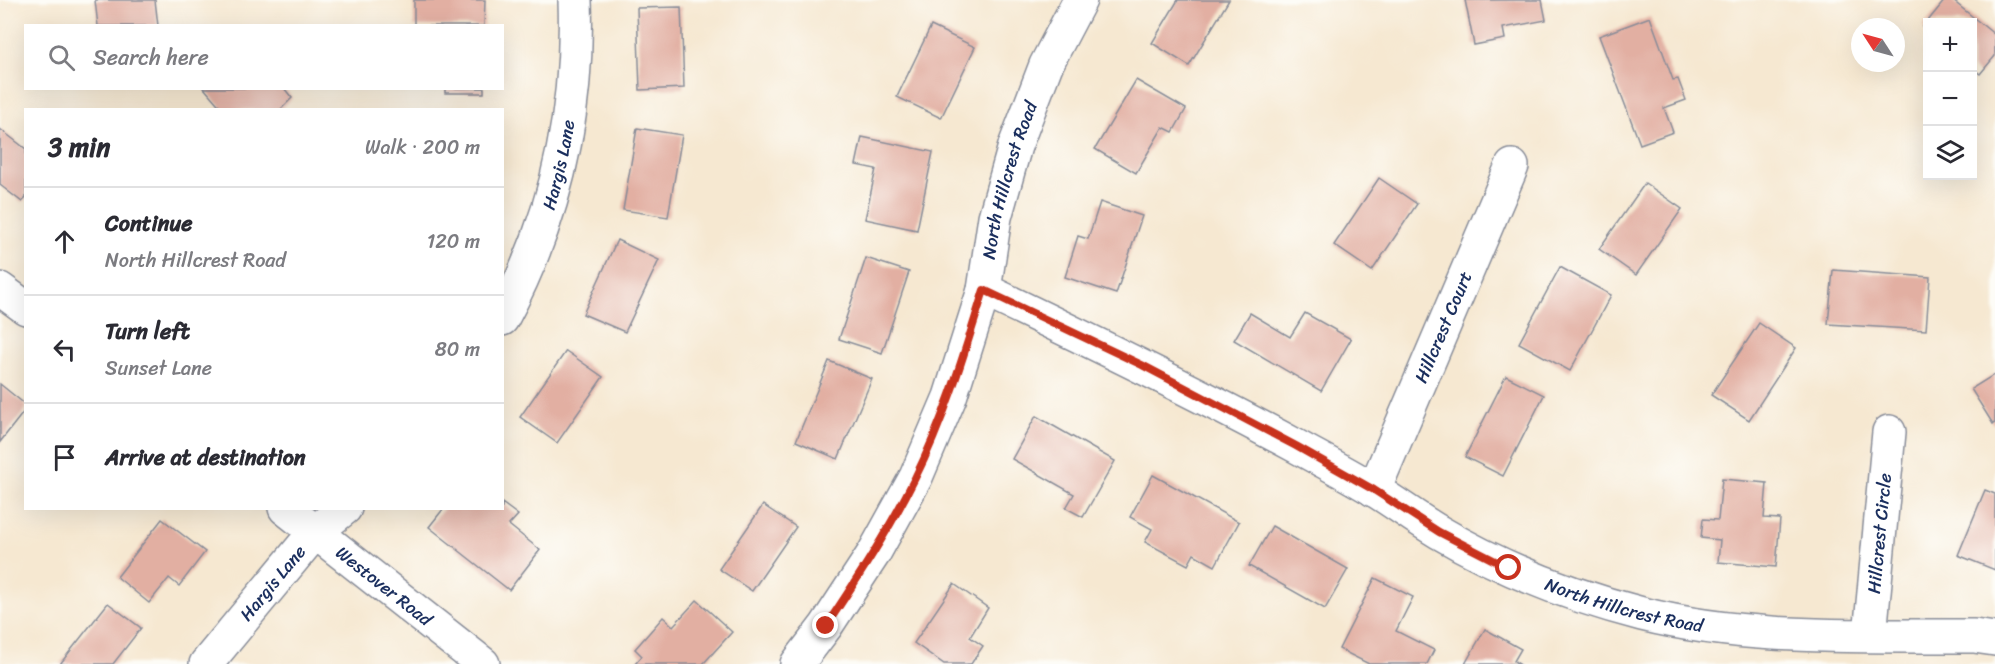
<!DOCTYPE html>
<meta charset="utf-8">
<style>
body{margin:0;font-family:Sriracha,sans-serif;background:#f7f7f7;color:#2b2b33}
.controls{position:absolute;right:18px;top:18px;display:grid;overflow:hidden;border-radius:0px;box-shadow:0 6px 24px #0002}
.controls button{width:54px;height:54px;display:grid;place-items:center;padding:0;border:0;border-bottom:2px solid #e1e1e2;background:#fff;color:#2b2b33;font:30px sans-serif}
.compass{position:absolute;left:1851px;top:18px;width:54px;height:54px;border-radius:50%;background:#fff;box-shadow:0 6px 24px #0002;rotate:306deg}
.stop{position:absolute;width:18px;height:18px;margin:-14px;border:4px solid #c8321e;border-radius:50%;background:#fff}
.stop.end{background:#c8321e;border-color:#fff;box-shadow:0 2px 6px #0008}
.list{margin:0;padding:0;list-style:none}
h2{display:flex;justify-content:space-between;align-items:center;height:78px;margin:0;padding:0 24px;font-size:26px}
h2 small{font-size:20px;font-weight:400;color:#7c7c81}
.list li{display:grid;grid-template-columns:39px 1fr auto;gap:18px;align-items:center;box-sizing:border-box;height:108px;padding:0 24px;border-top:2px solid #e1e1e2}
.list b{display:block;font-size:22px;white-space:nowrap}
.list p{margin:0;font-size:20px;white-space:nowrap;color:#7c7c81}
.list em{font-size:20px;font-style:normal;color:#7c7c81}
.icon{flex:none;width:33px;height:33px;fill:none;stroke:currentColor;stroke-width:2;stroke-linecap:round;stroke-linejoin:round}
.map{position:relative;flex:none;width:1995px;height:664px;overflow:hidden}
.search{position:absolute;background:#fff;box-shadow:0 6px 24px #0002;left:24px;top:24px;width:480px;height:66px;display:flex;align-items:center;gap:15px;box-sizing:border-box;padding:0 21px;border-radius:0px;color:#7c7c81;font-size:22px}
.panel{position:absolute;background:#fff;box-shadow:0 6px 24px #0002;left:24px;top:108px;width:480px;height:402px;border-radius:0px}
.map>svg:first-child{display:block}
.building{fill:#e2afa2}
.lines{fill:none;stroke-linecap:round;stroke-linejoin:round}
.minor-casing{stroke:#888c98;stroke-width:36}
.minor{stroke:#fff;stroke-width:33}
.route{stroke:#c8321e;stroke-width:8}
.labels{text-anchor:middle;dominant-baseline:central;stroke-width:6;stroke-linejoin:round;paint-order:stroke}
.street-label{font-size:18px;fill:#1b2f5e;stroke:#fdfcf7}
</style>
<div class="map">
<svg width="1995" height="664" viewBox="0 0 1995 664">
<rect width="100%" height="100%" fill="#fdfcf7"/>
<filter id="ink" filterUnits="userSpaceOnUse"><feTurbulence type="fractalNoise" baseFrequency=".0167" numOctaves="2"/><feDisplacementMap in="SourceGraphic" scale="12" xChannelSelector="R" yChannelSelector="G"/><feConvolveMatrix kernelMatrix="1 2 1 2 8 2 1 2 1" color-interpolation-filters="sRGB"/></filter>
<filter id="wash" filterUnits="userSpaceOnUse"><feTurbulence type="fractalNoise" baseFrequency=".008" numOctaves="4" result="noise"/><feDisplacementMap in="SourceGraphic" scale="24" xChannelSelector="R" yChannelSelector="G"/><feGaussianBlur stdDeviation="1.35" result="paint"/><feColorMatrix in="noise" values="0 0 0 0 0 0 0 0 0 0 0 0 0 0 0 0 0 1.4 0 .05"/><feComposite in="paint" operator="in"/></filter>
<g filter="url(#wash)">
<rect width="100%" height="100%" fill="#f6e8d1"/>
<g id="blocks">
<g class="building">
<path d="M95 0H155L158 26H98Z"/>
<path d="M414 0H485L484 26H414Z"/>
<path d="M1178 0H1229L1189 66 1152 43Z"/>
<path d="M1465 0H1542L1546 20 1503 28 1505 39 1474 45Z"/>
<path d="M1945 0H1952L1995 35V56L1980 74 1972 68V22H1928V31L1923 27Z"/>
<path d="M681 7 684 88 640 90 637 8Z"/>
<path d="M1650 17 1673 80 1678 79 1686 100 1664 108 1673 132 1640 144 1599 36Z"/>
<path d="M931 26 975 47 941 118 897 97Z"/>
<path d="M1136 80 1186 109 1173 132 1163 127 1136 173 1095 149Z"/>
<path d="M204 88H284L292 98 280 110H223Z"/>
<rect x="445" y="88" width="39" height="5"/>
<path d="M637 128 682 135 668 217 623 210Z"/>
<path d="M0 129 26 149V198L22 202 0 185Z"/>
<path d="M862 137 933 152 917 230 865 219 876 169 856 165Z"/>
<path d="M1379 178 1417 204 1372 271 1334 245Z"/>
<path d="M1645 183 1682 209 1636 275 1599 249Z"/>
<path d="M1100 202 1142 216 1116 294 1065 277 1078 236 1088 239Z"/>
<path d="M617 240 659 260 625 332 583 314Z"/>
<path d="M866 258 909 272 882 353 839 339Z"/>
<path d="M1560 267 1611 295 1570 371 1519 343Z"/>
<path d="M1833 270 1930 277 1926 330 1828 324Z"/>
<path d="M1250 313 1290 337 1305 313 1351 339 1321 391 1234 340Z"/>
<path d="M1759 323 1796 348 1749 420 1711 395Z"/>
<path d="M566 351 603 377 557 443 520 417Z"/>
<path d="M829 361 872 379 838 459 796 441Z"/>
<path d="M1995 374V423L1993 424 1971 389Z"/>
<path d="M1506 376 1544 395 1503 476 1465 457Z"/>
<path d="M0 384 26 405V409L0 442Z"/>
<path d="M1036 416 1115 461 1083 517 1066 508 1074 494 1012 459Z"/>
<path d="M1153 475 1239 522 1215 566 1194 554 1188 565 1145 542 1152 529 1130 517Z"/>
<path d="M1722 479 1767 483 1764 518 1780 519 1776 567 1718 562 1720 540 1701 538 1703 519 1718 520Z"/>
<path d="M1985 490 1995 494V570L1958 555Z"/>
<path d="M502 503 518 515 509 525 540 550 509 590 429 527 444 508H502Z"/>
<path d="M763 505 796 527 752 591 719 569Z"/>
<path d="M162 519 205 552 179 586 169 578 149 603 117 577Z"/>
<path d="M1272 526 1348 569 1325 609 1249 566Z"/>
<path d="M1375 578 1413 597 1396 631 1434 650 1427 664H1369L1339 649Z"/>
<path d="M954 584 988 608 970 637 983 646 971 664H944L914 643Z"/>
<path d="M697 600 732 632 703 664H635L642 656 635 649 663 617 673 626Z"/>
<path d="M108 603 141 628 113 664H60Z"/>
<path d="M1485 629 1521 649 1514 661 1519 664H1465Z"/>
</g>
</g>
</g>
<g filter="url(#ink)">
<use href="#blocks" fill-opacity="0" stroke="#888c98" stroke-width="1.5"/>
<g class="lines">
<g class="minor-casing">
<g id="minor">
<path d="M0 289 26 308"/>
<path id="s1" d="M984 290C1089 340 1194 391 1296 446 1323 461 1350 475 1376 491 1397 504 1417 519 1439 532 1502 569 1572 596 1642 614 1750 641 1864 635 1974 636L1995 639"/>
<path id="s2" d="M502 319C556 219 579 113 575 0"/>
<path id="s3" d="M1374 490 1512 166"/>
<path id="s4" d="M285 508 483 664"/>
<path id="s5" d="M1870 635 1889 432"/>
<path id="s6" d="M206 664 315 532 345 508"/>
<path id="s7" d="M797 664 826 626 874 553 916 477 950 397 984 290 995 217 1015 146 1046 65 1080 0"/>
</g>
</g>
<use href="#minor" class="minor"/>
</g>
</g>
<g class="lines" filter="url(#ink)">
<path class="route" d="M826 626C858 578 889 530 915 478 945 418 964 354 984 290L1142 365 1296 446 1374 490 1439 532 1509 568"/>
</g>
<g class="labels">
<g class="street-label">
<text stroke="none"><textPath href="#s2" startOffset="165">Hargis Lane</textPath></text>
<text stroke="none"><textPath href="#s7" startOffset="534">North Hillcrest Road</textPath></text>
<text stroke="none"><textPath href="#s3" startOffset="177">Hillcrest Court</textPath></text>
<text stroke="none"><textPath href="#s5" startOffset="102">Hillcrest Circle</textPath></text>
<text stroke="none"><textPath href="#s6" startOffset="105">Hargis Lane</textPath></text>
<text stroke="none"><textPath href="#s4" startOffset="126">Westover Road</textPath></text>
<text stroke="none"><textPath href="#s1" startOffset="716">North Hillcrest Road</textPath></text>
</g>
</g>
</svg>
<div class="controls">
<button>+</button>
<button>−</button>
<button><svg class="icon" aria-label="layers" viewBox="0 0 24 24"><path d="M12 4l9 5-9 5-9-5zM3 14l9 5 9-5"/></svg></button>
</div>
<svg class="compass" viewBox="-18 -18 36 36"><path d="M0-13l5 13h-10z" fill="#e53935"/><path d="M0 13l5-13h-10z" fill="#7c7c81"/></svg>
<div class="stop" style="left:1509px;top:568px"></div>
<div class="stop end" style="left:826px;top:626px"></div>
<div class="search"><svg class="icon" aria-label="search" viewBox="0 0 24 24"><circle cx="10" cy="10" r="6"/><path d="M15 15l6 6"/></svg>Search here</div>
<section class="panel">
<h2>3 min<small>Walk · 200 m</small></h2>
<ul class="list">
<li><svg class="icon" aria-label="ahead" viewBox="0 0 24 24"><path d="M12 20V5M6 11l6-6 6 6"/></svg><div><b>Continue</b><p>North Hillcrest Road</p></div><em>120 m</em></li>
<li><svg class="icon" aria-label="left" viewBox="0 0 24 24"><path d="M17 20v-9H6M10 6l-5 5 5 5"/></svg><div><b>Turn left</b><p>Sunset Lane</p></div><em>80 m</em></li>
<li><svg class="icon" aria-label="arrive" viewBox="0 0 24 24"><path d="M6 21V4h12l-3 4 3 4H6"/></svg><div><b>Arrive at destination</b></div></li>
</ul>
</section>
</div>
